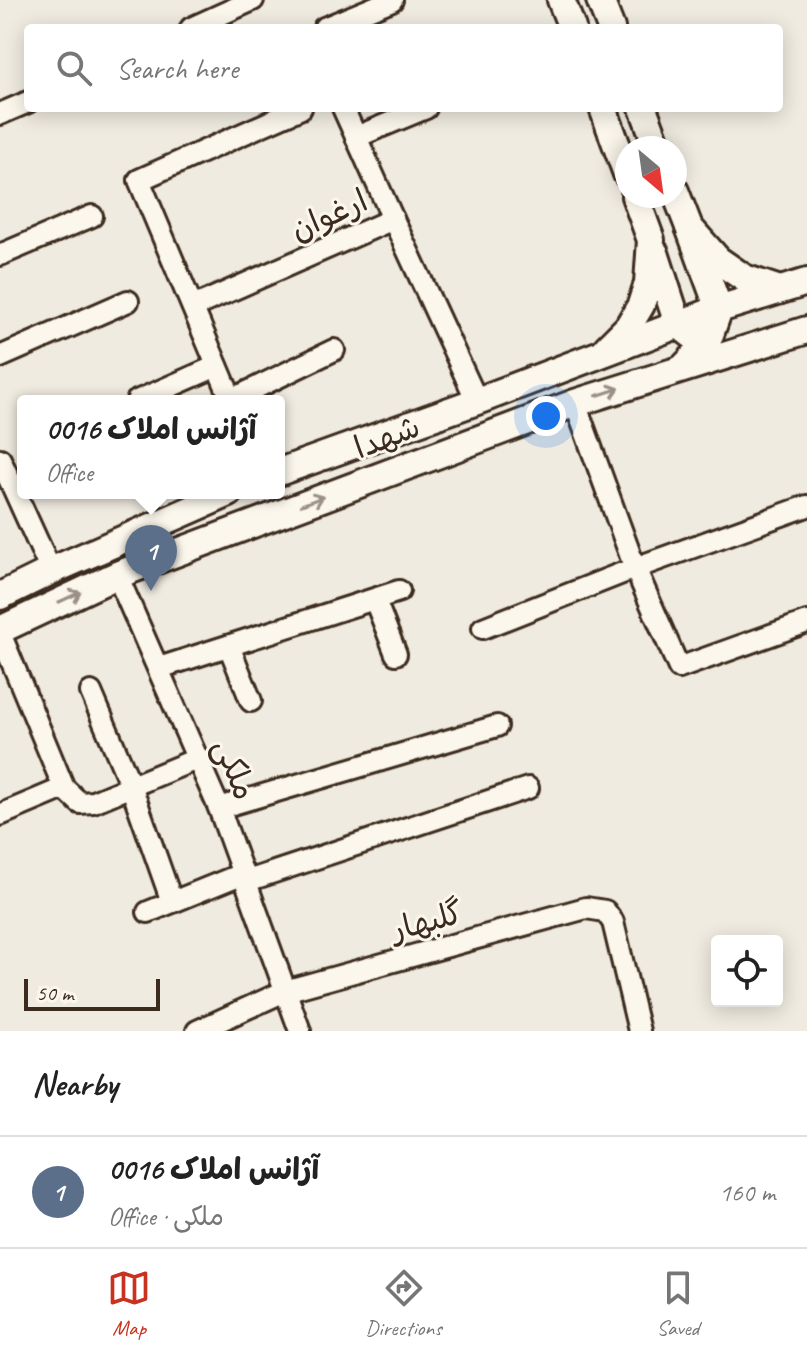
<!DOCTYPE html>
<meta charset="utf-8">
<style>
body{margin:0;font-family:Caveat,"Playpen Sans Arabic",sans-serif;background:#f2f2f2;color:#222}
.controls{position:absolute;right:24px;bottom:24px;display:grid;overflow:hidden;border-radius:8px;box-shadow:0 4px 20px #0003}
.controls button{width:72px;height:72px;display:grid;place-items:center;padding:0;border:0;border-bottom:2px solid #e0e0e0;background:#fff;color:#222;font:40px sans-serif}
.compass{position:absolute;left:615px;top:136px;width:72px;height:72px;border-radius:50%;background:#fff;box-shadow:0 4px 20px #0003;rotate:151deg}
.scale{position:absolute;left:24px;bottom:20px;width:136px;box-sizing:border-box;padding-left:8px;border:4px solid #3b2a1e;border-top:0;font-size:22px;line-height:28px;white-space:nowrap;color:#3b2a1e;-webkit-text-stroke:6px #fbf7ec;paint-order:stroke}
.you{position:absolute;left:546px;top:416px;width:28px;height:28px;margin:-20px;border:6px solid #fff;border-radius:50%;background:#1a73e8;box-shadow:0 0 0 12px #1a73e833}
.badge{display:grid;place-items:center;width:52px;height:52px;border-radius:50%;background:#c8321e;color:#fff;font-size:26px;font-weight:700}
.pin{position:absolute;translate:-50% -66px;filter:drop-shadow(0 2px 4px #0008)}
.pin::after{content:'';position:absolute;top:42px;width:28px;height:24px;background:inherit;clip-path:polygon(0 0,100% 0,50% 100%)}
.popup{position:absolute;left:17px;top:395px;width:268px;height:104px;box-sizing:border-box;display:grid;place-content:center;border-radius:8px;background:#fff;filter:drop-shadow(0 2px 6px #0005);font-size:26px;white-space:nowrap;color:#767676}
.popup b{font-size:30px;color:#222}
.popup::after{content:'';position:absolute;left:50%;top:100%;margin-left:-16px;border:16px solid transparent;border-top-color:#fff}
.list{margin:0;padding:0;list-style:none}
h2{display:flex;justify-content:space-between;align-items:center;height:104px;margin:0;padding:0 32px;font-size:34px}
h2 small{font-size:26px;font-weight:400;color:#767676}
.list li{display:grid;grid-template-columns:52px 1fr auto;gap:24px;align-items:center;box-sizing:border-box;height:112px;padding:0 32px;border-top:2px solid #e0e0e0}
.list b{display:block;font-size:30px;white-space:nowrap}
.list p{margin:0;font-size:26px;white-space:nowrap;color:#767676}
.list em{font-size:26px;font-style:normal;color:#767676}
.icon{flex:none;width:44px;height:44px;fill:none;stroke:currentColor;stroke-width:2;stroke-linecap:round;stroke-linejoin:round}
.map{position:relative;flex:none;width:807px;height:1031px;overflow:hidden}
.search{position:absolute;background:#fff;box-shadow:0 4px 20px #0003;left:24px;right:24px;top:24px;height:88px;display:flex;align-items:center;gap:20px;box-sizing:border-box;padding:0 28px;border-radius:8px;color:#767676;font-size:30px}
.sheet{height:216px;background:#fff}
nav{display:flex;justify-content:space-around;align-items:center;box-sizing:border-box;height:112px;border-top:2px solid #e0e0e0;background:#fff;font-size:22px;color:#767676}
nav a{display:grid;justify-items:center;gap:4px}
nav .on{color:#c8321e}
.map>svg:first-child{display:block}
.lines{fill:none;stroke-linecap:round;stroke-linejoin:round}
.minor-casing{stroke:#3b2a1e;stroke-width:26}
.major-casing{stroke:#3b2a1e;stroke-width:32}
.minor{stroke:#fbf7ec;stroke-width:20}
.major{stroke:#fbf7ec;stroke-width:26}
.oneway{stroke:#9b9085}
.labels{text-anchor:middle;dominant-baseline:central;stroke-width:6;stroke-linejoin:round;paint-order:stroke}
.street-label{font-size:32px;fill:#3b2a1e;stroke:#fbf7ec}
</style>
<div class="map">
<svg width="807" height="1031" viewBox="0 0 807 1031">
<rect width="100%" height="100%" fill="#f0ebe0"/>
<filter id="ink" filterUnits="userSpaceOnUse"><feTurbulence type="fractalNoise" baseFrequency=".0125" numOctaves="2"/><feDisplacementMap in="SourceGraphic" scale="16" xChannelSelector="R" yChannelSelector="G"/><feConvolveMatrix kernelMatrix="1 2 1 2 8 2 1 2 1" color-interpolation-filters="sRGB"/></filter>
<g filter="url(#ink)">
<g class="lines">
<g class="minor-casing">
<g id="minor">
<path d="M191 28 253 0"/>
<path d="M324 28 392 0"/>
<path d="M343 108 393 219"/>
<path d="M0 114 28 102"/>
<path d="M356 137 426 108"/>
<path d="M0 255 92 216"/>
<path d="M193 307 393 219 477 401"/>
<path d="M0 357 128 301"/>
<path d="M231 400 334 350"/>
<path d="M137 401 217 366"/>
<path d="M232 401 139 180 301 108"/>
<path d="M0 459 51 571"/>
<path d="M807 506 635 568 679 668 807 622"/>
<path d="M117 575 219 808 300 1031"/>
<path d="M375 600 396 654"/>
<path d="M483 628 635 568 575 403"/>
<path d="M0 633 64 788 80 803 93 802 199 758"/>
<path d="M229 646 251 701"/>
<path d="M159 668 399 591"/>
<path d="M91 692 131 786 172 902"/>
<path d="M219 808 497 726"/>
<path d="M0 815 64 788"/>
<path d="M247 881 528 788"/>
<path d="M148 912 244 873"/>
<path d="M197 1031 285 991 586 908 605 911 613 922 639 1031"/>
</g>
</g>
<g class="major-casing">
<g id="major">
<path d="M561 0 572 28"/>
<path d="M600 0 611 28"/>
<path d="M603 108 627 174"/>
<path d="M643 108 658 148"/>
<path d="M675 191 689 227 718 260 744 278 780 290"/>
<path d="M655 253 678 324 692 335"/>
<path d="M607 348 628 327 641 305 648 283 651 240 635 196"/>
<path d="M684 367 707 343 719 309 689 227"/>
<path d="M279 472 477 401 719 309 807 282"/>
<path d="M0 596 51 571 229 493"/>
<path d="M0 630 117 575 575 403 807 330"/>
</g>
</g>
<use href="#minor" class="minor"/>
<use href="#major" class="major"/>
</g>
<defs><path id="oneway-shaft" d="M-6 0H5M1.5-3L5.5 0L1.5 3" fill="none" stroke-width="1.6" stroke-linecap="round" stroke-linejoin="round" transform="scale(2)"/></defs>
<g class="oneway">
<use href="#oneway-shaft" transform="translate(608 392) rotate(-18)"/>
<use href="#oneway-shaft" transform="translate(312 501) rotate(-21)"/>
<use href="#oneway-shaft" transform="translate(70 597) rotate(-25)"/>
</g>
</g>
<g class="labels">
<g class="street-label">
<text transform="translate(329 215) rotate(-24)">ارغوان</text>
<text transform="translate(387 437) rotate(-21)">شهدا</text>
<text transform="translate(235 769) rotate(68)">ملکی</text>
<text transform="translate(427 921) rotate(-15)">گلبهار</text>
</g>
</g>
</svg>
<div class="controls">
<button><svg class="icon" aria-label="locate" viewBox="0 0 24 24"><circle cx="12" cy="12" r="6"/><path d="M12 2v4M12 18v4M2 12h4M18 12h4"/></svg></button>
</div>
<svg class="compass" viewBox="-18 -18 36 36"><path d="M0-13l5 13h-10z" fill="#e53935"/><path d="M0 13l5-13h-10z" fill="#767676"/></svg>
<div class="scale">50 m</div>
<div class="you"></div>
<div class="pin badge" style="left:151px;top:591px;background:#5c6f8a">1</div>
<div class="popup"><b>آژانس املاک 0016</b>Office</div>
<div class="search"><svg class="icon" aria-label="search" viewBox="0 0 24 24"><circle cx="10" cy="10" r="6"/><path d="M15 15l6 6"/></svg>Search here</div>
</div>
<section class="sheet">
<h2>Nearby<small></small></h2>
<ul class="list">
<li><span class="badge" style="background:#5c6f8a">1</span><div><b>آژانس املاک 0016</b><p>Office · ملکی</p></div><em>160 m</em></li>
</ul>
</section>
<nav>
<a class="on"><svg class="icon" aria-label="map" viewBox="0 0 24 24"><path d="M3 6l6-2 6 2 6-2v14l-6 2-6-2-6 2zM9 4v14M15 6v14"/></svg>Map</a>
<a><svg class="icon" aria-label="directions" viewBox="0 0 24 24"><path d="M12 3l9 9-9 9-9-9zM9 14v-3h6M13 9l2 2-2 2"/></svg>Directions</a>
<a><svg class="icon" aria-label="saved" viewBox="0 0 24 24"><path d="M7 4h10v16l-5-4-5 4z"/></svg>Saved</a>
</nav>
